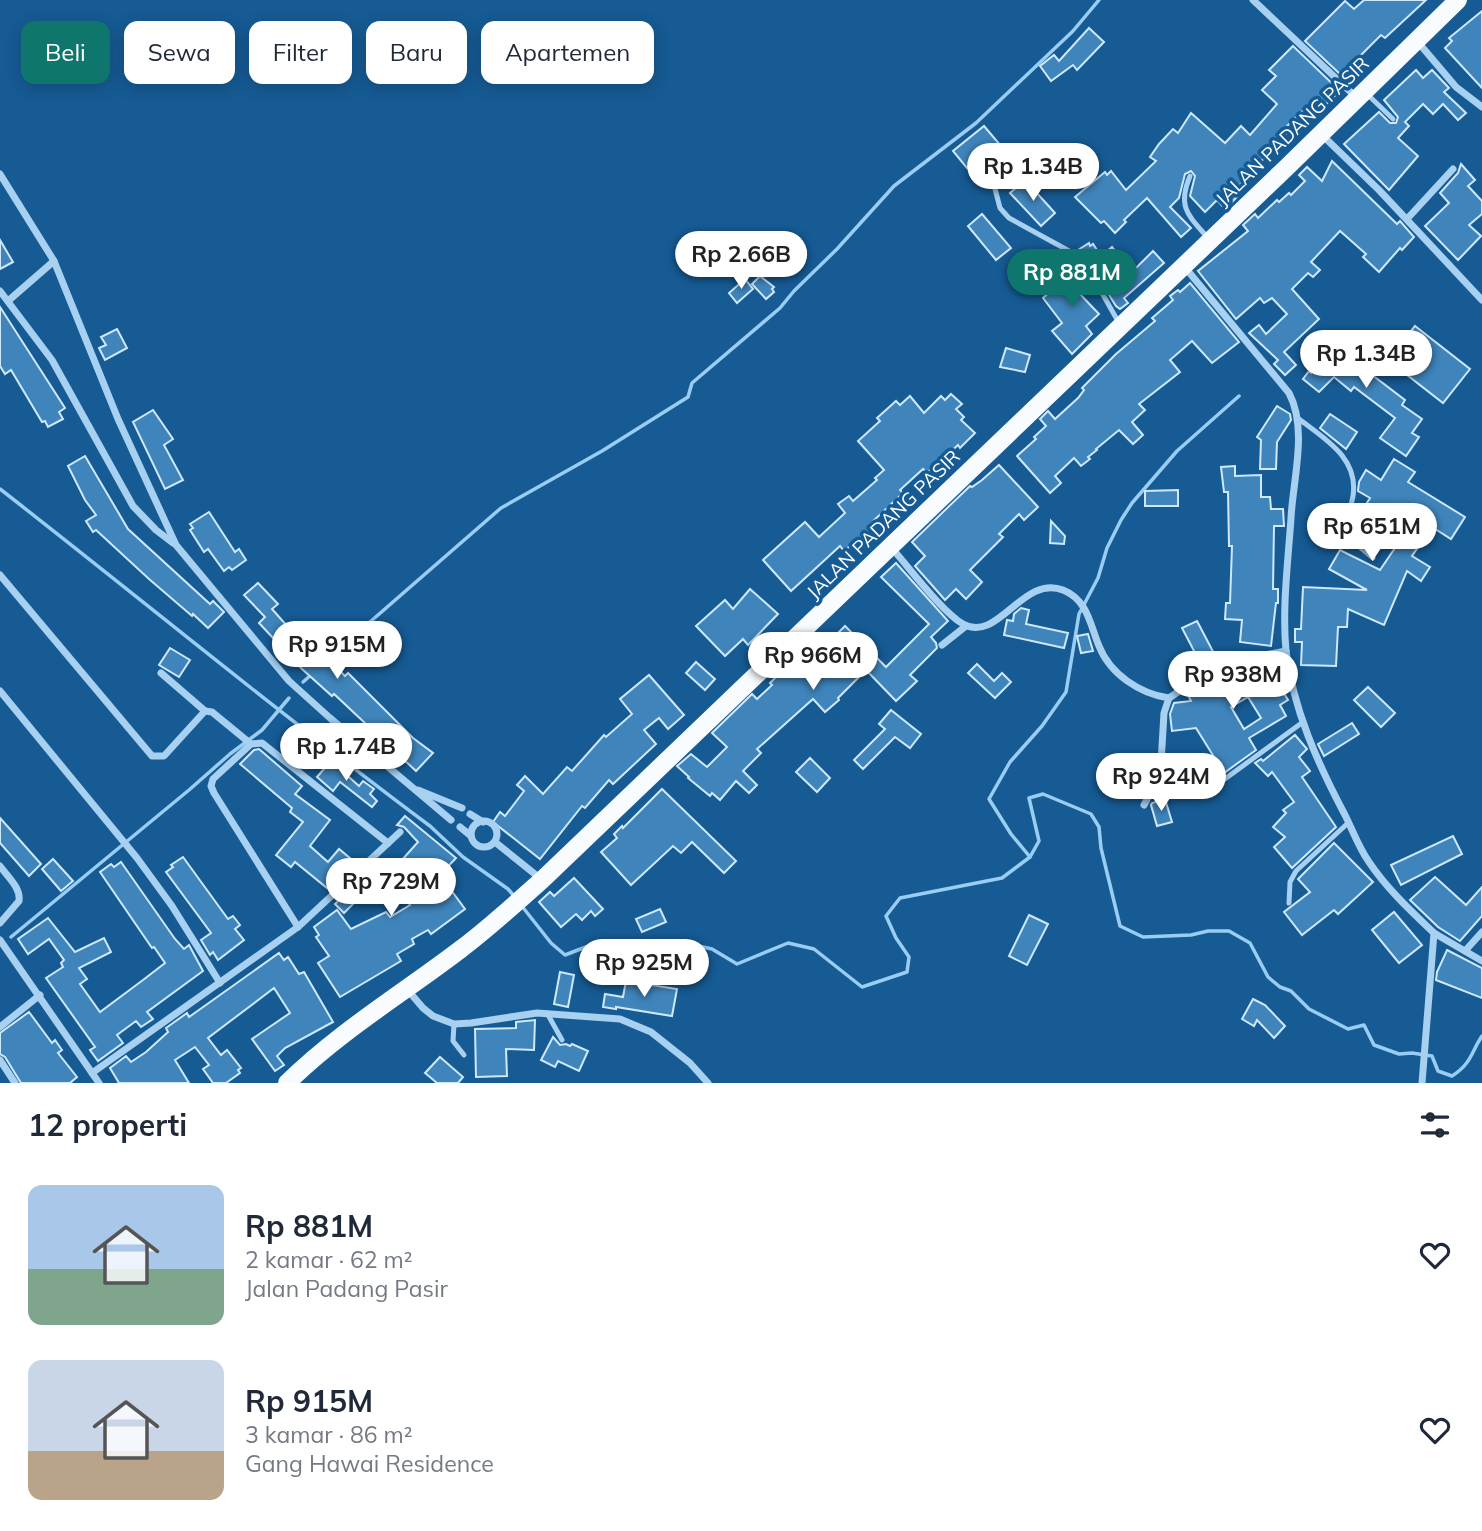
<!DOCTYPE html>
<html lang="id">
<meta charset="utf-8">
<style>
:root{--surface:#fff;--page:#f2f2f3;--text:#1f2937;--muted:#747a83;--accent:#0f766e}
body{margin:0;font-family:Mulish,sans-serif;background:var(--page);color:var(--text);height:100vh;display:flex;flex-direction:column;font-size:26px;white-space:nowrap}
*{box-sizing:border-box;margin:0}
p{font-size:23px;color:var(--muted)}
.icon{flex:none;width:38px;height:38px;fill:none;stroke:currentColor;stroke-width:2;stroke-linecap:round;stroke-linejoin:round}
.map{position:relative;height:1083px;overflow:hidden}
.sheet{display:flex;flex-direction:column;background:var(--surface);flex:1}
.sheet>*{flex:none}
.hud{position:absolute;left:21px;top:21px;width:700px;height:63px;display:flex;gap:14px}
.price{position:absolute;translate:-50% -60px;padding:0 16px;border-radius:24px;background:#fff;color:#222;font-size:23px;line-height:46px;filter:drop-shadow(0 2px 4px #0008)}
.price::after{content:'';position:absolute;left:50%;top:42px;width:21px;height:16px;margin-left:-10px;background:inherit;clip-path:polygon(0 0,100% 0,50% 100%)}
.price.selected{background:var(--accent);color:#fff}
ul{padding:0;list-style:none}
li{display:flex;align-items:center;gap:21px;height:175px;padding:0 28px}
li span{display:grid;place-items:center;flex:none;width:196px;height:140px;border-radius:14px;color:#555}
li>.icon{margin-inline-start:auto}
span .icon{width:84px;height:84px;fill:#fffc;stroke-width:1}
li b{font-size:30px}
h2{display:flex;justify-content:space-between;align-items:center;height:84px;padding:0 28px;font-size:30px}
.tag{padding:0 24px;border-radius:14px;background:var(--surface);box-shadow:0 4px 18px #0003;font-size:24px;line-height:63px}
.tag.selected{background:var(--accent);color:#fff}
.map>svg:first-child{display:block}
</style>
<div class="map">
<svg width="1482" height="1083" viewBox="0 0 1482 1083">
<rect width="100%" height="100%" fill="#165b94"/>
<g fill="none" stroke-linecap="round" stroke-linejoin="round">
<g stroke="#99cdf4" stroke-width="3.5">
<path d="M0,489C144,601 283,717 430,826L463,857L508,889L514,896"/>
<path d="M324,662L501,508L602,451L688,397L692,383L780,308L794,291L837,249L894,186L976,123L1073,31L1099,0"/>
<path d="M303,682L311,675"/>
<path d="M1030,857L1011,834L989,799L1010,762L1042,726L1066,692L1079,614L1098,578L1107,548L1121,520L1132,503L1177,451L1239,396"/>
<path d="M521,905L551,943L565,955L591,945L608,951L616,969L666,952L681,942L712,949L737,964L788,943L814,949L862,987L907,972L909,957L896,938L886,916L900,898L1002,878L1030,857L1039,841L1029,798L1043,794L1091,814L1099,827L1101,848L1120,926L1143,937L1191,935L1208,931H1229L1250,943L1268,977L1280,987L1291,991L1309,1009L1348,1029L1364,1025L1374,1045L1399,1054L1412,1053L1432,1056L1438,1071L1452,1076C1472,1063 1471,1052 1482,1036"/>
<path d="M11,937L189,790L230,754L262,730L289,698"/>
</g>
</g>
<g fill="#3f85bc" stroke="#cee8fc" stroke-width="2" fill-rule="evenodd">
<path d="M1364,0H1426L1385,38L1381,35L1341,75L1305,41L1345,1L1354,9Z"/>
<path d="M1482,11V88L1445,48L1452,41L1449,38Z"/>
<path d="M1089,28L1104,42L1077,70L1073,65L1051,81L1040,66L1054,55L1059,61Z"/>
<path d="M1293,46L1340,91L1314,116L1306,108L1283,130L1287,133L1236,189L1240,194L1225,209L1217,200L1205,212L1190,196L1195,176L1191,171L1185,174L1179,198L1170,207L1191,228L1181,237L1147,198L1124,220L1126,222L1115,233L1104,221L1101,223L1075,197L1105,172L1107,175L1111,171L1126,190L1156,161L1150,157L1159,144L1173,129L1178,133L1191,113L1225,143L1241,126L1250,135L1277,104L1262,90L1276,76L1269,70Z"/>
<path d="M1416,70L1423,78L1432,70L1449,88L1444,92L1466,113L1458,120L1443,104L1433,114L1423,104L1405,122L1409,126L1398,138L1418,156L1389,190L1344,144L1379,112L1390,123H1396L1398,117L1384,100Z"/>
<path d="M984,126L1006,152L1007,150L1020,163L1010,172L989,151L967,168L953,151Z"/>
<path d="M1332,161L1397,224L1400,221L1414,237L1402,250L1400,248L1379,272L1363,257L1366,254L1340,231L1311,262L1320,270L1313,277L1308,273L1292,289L1319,319L1284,352L1296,365L1285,375L1274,364L1278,360L1249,333L1259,325L1266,334L1287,314L1272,298L1264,303L1260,298L1236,319L1198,271L1248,231L1243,225L1255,214L1258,218L1277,200L1279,202L1289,193L1291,195L1305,181L1299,175L1307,167L1322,181Z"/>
<path d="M1461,164L1475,180L1468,186L1482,201V214L1469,225L1481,236L1458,260L1425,226L1449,203L1440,193L1458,173Z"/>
<path d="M1025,180L1055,213L1041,226L1010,193Z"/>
<path d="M982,214L1011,248L996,260L968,226Z"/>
<path d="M0,240L13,262L0,269Z"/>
<path d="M1089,243L1090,246L1093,244L1101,256L1112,247L1132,272L1153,251L1164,263L1124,298L1128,303L1120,309L1116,306L1109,295L1123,283L1106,265L1095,273L1078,250Z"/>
<path d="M1071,261L1090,282L1078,292L1099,314L1086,326L1092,334L1072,354L1052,331L1062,323L1043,298L1068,276L1062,268Z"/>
<path d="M760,276L774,287L772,289L774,292L766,299L752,284Z"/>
<path d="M745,279L753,289L737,303L729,293Z"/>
<path d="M1190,283L1239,342L1212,363L1192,341L1170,360L1180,372L1139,404L1145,410L1132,422L1143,435L1133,444L1119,430L1096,449L1097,450L1088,457L1090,459L1081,466L1074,458L1055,476L1061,483L1050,493L1017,456L1036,439L1034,437L1046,426L1040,419L1048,411L1055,419L1078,398L1084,390L1082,388L1116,354L1155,321L1152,318L1173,300L1170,296L1178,290L1180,292Z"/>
<path d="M0,307L65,408L59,412L63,419L48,427L45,421L42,422L11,370L5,374L0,366Z"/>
<path d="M1415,326L1470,369L1443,403L1388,360Z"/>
<path d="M117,329L127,348L105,360L99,348L106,345L101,337Z"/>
<path d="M1338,340L1347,348L1353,340L1377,360L1367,371L1405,400L1402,405L1422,419L1412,433L1419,437L1406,456L1380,438L1395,418L1354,387L1351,391L1334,377L1319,392L1303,379L1309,371L1311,373L1326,355L1321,351L1329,342L1333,345Z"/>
<path d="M1006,348L1030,355L1025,372L1000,367Z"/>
<path d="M951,394L962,404L956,409L964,417L961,420L975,433L960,448L958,445L927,473L923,469L900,490L903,493L870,524L873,527L844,551L840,546L791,591L763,560L805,522L819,537L845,513L838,504L849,496L853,501L877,480L875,478L884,470L858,441L880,421L877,418L896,401L900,405L910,396L924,413L941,396L945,400Z"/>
<path d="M1277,406L1290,414L1291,420L1277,442L1276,469H1260L1261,440L1257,437Z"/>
<path d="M153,410L173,439L164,445L183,480L165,489L133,422Z"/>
<path d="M1330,414L1357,432L1346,449L1320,428Z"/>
<path d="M85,456L128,529L210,604L213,601L224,612L208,628L193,614L192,616L149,579L96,530L93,532L86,521L96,515L85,500L68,466Z"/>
<path d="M1394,459L1415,472L1408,482L1465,517L1451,539L1432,527L1412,556L1430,567L1421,581L1407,571L1384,625L1348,609L1347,627H1338L1336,666L1301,665L1302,642H1295V629H1301L1303,587L1367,590L1329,569L1340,550L1380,570L1416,517L1395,504L1372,541L1351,528L1370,498L1358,491L1359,482L1366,470L1381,480Z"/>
<path d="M999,465L1038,507L1024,520L1019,514L999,534L1003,537L970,570L982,582L966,599L956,589L945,600L915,566L925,556L912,542L970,486L972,487L982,480Z"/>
<path d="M1235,466V476L1261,475V497H1270L1271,509H1283L1284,526H1274L1273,589H1278V603H1276L1271,646L1240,642L1242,620L1225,619L1226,603H1230L1232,546H1229L1228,492H1224L1221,467Z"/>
<path d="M1178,490V506H1145V491Z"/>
<path d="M209,512L235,552L239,549L246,560L232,570L229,567L224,571L208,549L204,552L190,530L193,528L190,524Z"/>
<path d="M1051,521L1065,536L1064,544L1050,543Z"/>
<path d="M896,563L948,621L931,637L936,643L937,648L910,675L917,681L896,701L866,670L838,698L839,700L825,712L813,699L757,749L761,753L743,771L757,785L749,793L736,781L720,800L712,793L710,796L688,778L689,777L677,766L691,754L707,767L727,747L712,733L752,694L757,699L772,685L770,683L785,668L792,662L795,665L814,647L828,662L842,647L833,638L845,626L886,667L929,624L881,577Z"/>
<path d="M258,583L278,604L272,609L288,627L294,622L318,647L314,650L328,664L330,662L333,664L345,676L348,673L413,738L433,753L416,771L334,694L332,696L302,669L259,623L265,617L244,595Z"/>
<path d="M750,589L778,614L748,645L743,639L725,656L696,626L725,600L733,609Z"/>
<path d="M1021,608L1029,610L1026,624L1068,633L1064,648L1004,635L1007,620L1013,621L1014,614Z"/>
<path d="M1197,621L1219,663L1204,670L1182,628Z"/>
<path d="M1088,634L1093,651L1081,653L1077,636Z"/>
<path d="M170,648L190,660L179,677L159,665Z"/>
<path d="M1274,660L1279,669L1272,673L1288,700L1280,705L1286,716L1249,738L1256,750L1224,773L1196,728L1172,731L1170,714L1174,703L1191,701L1187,693L1241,666L1250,664L1252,667L1260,662ZM1248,697L1261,718L1244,729L1231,707Z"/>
<path d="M696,662L715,679L705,690L686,673Z"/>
<path d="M977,664L994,681L1002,673L1011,682L995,698L968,673Z"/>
<path d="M649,675L684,715L668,729L659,718L644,730L656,744L613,784L609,780L585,808L582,806L540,859L493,822L500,812L505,816L524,791L517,785L525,776L543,794L567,767L572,771L604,735L606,737L632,714L620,699Z"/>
<path d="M1368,687L1395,713L1381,727L1354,700Z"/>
<path d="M891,710L921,734L910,748L895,737L863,769L854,760L885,729L879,724Z"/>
<path d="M1352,723L1359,734L1324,756L1318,744Z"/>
<path d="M1295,735L1307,749L1299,757L1310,771L1302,777L1336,827L1292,868L1274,847L1285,837L1273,827L1286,813L1283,810L1294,802L1272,772L1268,776L1255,763L1261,759L1263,761Z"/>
<path d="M259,749L302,786L295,794L330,820L310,846L328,862L339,849L351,859L327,888L295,862L291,867L276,855L303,822L290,812L292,808L240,764L254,750Z"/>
<path d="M810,758L830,778L817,792L796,772Z"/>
<path d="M331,761L359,786L363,781L374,789L370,794L377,801L372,807L340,782L333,791L317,777Z"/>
<path d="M662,789L736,861L724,873L692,842L681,853L673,846L631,885L601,852L617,838L614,834L622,826L623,828Z"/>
<path d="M1165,799L1172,822L1157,826L1151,805L1152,803Z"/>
<path d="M405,816L456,858L440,875L465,909L431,934L428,930L412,939L414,944L397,954L401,961L340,997L318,963L329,956L316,937L319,935L314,927L337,910L351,929L386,912L390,917L410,905L402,894L385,879L418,842L404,827L397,825Z"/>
<path d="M0,818L41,864L29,876L0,843Z"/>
<path d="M1453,836L1462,854L1401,885L1391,865Z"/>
<path d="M1334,843L1373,882L1338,914L1334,910L1302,935L1284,912L1310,892L1298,879Z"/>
<path d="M183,857L228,919L233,916L240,925L235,929L244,940L218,960L213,952L210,955L201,940L211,933L166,872L173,867L171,865Z"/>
<path d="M53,859L73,881L61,891L42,869Z"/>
<path d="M121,862L175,939L184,949L189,945L203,971L147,1012L153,1019L141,1027L136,1021L117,1035L123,1043L98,1061L90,1050L95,1047L46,978L63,967L61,963L64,960L49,939L28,954L18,939L48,918L75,952L104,938L111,952L79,968L87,979L80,984L100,1012L143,980L165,963L154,947L152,948L100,872L111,864L114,867Z"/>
<path d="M1435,877L1466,905L1482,887V916L1460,941L1438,927L1410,900Z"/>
<path d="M574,878L603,909L595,916L591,911L582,920L576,914L561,927L539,902L550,892L554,896Z"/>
<path d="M347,893L355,902L344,913L335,904Z"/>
<path d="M660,909L666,922L642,932L636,919Z"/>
<path d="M1394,912L1422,945L1399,963L1372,930Z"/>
<path d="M1029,915L1048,924L1027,965L1009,956Z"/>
<path d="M1447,950L1482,968V998L1436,980L1437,972Z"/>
<path d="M279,953L284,960L288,957L299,974L304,972L333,1022L285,1048L277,1056L284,1065L275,1071L252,1039L290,1013L274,988L208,1038L221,1055L227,1050L241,1068L238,1070L240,1073L226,1083H213L203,1069L209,1065L195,1047L175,1060L189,1083H119L110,1068L126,1056L131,1062L146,1052L168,1032L166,1028L187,1013L189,1017Z"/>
<path d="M560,972L574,975L568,1007L554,1004Z"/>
<path d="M626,981L677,989L672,1016L616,1007V1009L603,1007L605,994L623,997Z"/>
<path d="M1253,999L1265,1005L1285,1026L1274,1038L1257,1020L1254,1026L1242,1019Z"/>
<path d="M29,1012L52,1043L55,1040L62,1050L58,1053L77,1077L70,1083H21L5,1057L0,1054V1033Z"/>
<path d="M535,1020L534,1050L506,1049L507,1076L476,1077L475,1029L516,1028V1022Z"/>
<path d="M553,1037L560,1045L566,1044L570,1046L572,1044L588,1051L579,1071L558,1061L555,1067L541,1060Z"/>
<path d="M440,1057L463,1077L458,1083H437L425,1073Z"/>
</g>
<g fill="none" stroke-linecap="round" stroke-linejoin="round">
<g stroke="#a7d0f1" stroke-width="5">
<path d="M1366,93L1393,119"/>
<path d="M988,162L1000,208L1009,218L1071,252L1094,279L1119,323"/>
<path d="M1190,176C1177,207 1188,215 1208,238"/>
<path d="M1299,419C1325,439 1359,458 1353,496C1351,509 1344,521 1344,534L1373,558"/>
<path d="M1207,792L1303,722"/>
<path d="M1289,903L1290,882L1296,871L1348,823"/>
<path d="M547,1013L562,1040"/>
<path d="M454,1024L453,1041L464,1055"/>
</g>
<g stroke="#a7d0f1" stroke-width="7">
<path d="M1253,0L1357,98"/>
<path d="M1417,41L1456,87L1482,107"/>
<path d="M1321,134L1379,190L1482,300"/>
<path d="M0,174L54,261L118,419L176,545L289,681L330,718L451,820"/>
<path d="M1407,219L1453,169"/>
<path d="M1183,265L1289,393C1308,429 1293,479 1291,518C1288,562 1282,608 1286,651C1293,709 1318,764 1345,815C1353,831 1359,848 1369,862C1387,889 1411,911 1434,933L1422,1083"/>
<path d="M0,291L52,360L133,506L156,530L173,543"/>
<path d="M8,301L54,261"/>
<path d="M890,546C908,566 942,612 963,624C998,644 1023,574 1063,590C1088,600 1090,625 1099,646C1110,674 1140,694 1169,698"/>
<path d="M0,575L152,756H164L205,711L212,712L251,744"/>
<path d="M942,645L966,626"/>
<path d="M161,673L205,711"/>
<path d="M0,691L137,858L172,906L220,983"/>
<path d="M418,790L462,808"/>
<path d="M1144,805L1156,783L1161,763L1164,713L1169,698L1193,682L1239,660L1286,651"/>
<path d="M470,814L483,822"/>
<circle cx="484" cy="834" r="13"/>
<path d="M460,827L471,836"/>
<path d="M495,842L541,879"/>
<path d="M0,866C8,877 21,888 19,901L0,923"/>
<path d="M298,927L214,793L211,786L213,779L251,744L262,743L388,843"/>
<path d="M1434,933L1482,961"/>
<path d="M0,940L99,1083"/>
<path d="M1465,951L1482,932"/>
<path d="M406,988L423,1008L433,1016L454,1024L471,1023L537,1013L620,1019L651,1032L690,1063L708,1083"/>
<path d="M0,1027L40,995"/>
<path d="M0,1060L15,1083"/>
<path d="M92,1073L298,927L400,832"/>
</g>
<path stroke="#f8fcff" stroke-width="18" d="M287,1083C340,1031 402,994 461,949C489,928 515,904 542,880L1286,168L1458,0"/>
</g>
<g text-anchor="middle" stroke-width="7" stroke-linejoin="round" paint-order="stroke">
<g font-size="19" fill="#fff" stroke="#165b94">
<text transform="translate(1292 131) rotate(-44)" y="7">JALAN PADANG PASIR</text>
<text transform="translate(883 524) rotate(-44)" y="7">JALAN PADANG PASIR</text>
</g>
</g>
</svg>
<b class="price" style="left:1033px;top:203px">Rp 1.34B</b>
<b class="price" style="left:741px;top:291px">Rp 2.66B</b>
<b class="price selected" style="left:1072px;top:309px">Rp 881M</b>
<b class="price" style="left:1366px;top:390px">Rp 1.34B</b>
<b class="price" style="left:1372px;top:563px">Rp 651M</b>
<b class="price" style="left:337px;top:681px">Rp 915M</b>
<b class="price" style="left:813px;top:692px">Rp 966M</b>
<b class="price" style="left:1233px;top:711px">Rp 938M</b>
<b class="price" style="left:346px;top:783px">Rp 1.74B</b>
<b class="price" style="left:1161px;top:813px">Rp 924M</b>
<b class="price" style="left:391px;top:918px">Rp 729M</b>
<b class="price" style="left:644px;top:999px">Rp 925M</b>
<div class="hud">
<a class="tag selected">Beli</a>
<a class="tag">Sewa</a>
<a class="tag">Filter</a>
<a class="tag">Baru</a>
<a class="tag">Apartemen</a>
</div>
</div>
<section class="sheet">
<h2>12 properti<svg class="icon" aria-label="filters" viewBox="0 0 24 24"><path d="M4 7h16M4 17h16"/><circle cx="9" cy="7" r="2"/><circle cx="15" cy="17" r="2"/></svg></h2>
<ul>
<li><span style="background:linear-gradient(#a9c7e8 60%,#7fa58c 0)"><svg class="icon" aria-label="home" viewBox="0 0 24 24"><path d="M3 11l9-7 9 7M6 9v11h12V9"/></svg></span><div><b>Rp 881M</b><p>2 kamar · 62 m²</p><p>Jalan Padang Pasir</p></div><svg class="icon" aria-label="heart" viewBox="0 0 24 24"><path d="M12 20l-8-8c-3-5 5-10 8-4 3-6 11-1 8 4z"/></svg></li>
<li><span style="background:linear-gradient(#c9d6e8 65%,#b9a48a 0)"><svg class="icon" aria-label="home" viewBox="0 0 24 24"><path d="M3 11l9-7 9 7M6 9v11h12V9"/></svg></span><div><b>Rp 915M</b><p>3 kamar · 86 m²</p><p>Gang Hawai Residence</p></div><svg class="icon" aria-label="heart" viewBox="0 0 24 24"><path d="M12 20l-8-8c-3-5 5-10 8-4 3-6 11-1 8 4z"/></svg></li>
</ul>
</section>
